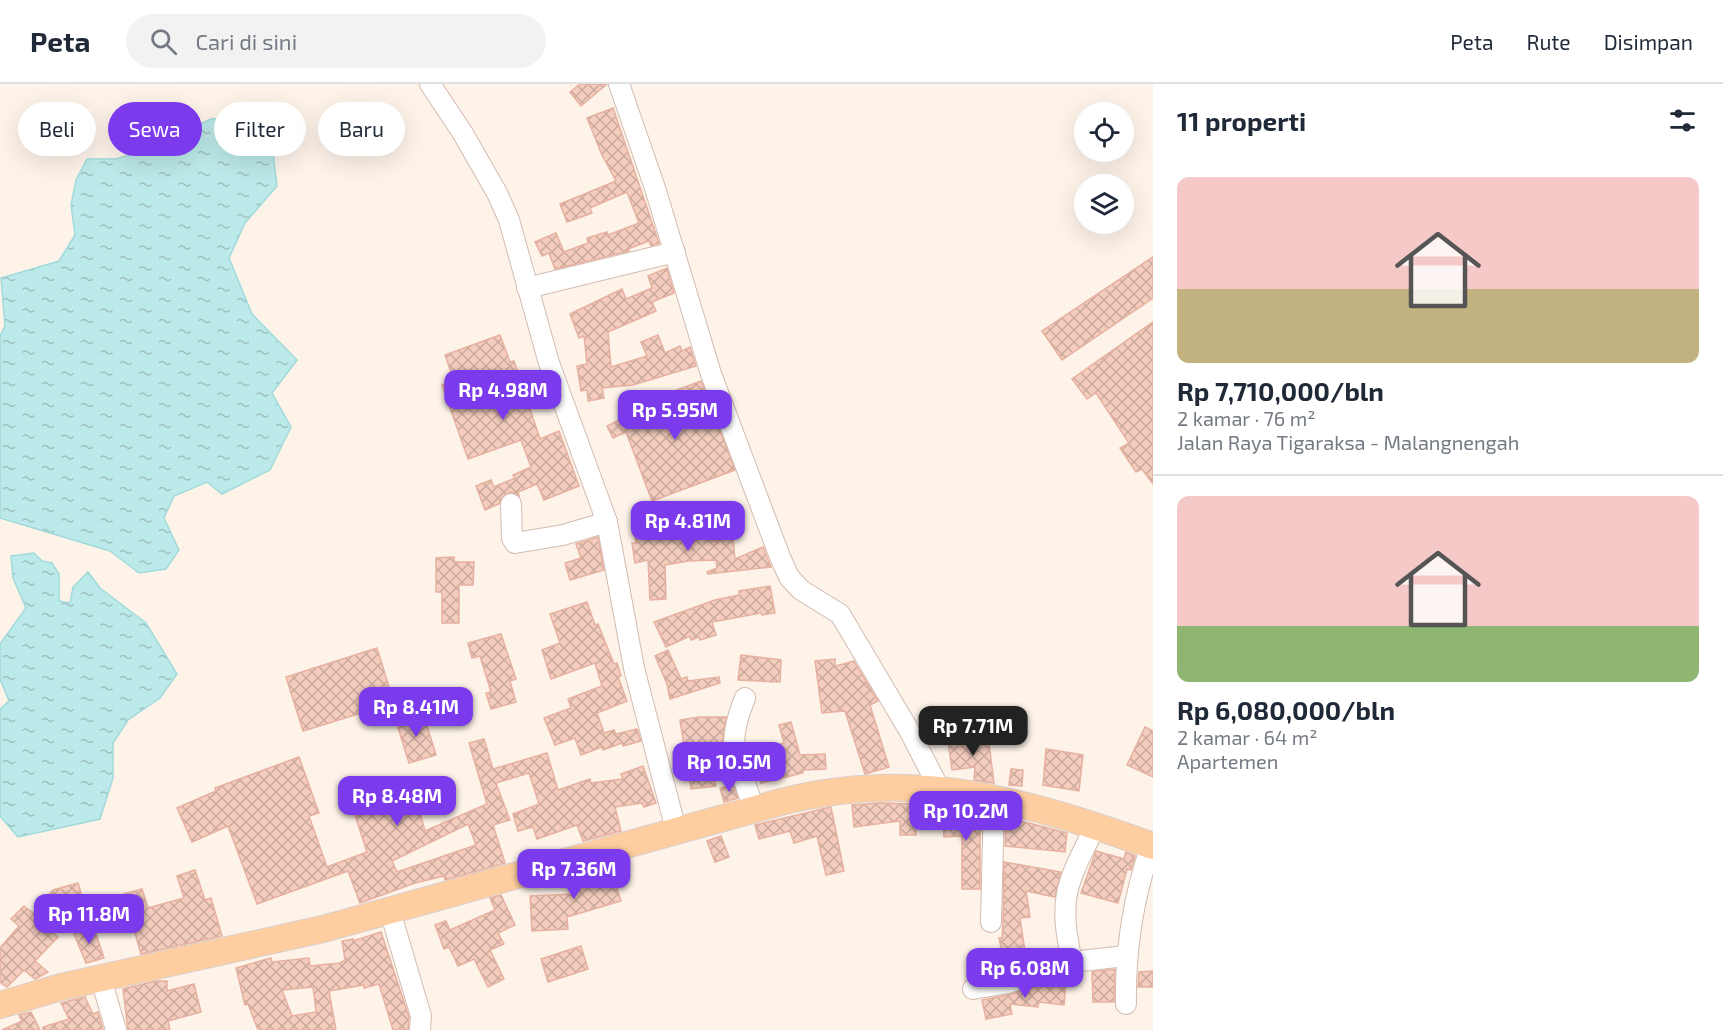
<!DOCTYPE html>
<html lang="id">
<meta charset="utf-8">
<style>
:root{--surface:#fff;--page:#f2f2f3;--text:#1f2937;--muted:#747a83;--line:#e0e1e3;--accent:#7c3aed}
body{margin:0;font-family:"Exo 2",sans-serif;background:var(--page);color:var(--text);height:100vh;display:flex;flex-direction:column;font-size:22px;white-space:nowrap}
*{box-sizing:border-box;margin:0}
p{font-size:20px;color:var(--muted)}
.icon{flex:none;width:33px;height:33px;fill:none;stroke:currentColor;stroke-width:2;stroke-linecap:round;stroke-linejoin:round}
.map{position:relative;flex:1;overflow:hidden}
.details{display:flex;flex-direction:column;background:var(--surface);width:570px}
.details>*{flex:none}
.guide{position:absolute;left:18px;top:18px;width:570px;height:54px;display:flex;gap:12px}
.buttons{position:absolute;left:1074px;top:18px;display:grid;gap:12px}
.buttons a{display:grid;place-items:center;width:60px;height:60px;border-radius:50%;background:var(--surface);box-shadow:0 6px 24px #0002;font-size:30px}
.price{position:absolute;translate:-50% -51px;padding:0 14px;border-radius:12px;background:var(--accent);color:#fff;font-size:20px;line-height:39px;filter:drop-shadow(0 2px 3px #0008)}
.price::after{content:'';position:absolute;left:50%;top:36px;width:18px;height:14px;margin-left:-9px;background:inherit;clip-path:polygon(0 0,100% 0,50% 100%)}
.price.on{background:#222;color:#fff}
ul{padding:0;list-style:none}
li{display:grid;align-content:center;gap:12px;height:318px;padding:0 24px}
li+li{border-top:2px solid var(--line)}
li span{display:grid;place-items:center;height:186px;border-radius:12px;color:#555}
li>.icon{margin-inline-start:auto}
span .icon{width:108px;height:108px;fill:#fffc;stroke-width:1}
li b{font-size:26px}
h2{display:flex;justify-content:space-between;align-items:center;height:72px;padding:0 24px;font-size:26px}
.pill{padding:0 21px;border-radius:27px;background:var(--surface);box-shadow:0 6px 24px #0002;font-size:21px;line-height:54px}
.pill.on{background:var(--accent);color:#fff}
header{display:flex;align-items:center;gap:36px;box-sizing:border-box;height:84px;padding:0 30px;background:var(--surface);border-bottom:2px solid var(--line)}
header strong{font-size:28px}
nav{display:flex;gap:33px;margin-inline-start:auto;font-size:21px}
.search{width:420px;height:54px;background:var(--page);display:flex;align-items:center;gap:15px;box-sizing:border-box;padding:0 21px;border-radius:33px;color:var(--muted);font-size:22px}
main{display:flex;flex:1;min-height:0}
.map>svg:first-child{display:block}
</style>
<header>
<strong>Peta</strong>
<div class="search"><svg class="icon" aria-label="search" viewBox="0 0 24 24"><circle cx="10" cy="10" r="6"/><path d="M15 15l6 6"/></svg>Cari di sini</div>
<nav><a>Peta</a><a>Rute</a><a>Disimpan</a></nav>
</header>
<main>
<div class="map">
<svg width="1153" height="946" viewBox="0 0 1153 946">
<defs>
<pattern id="water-ripples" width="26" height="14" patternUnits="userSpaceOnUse" patternTransform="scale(1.5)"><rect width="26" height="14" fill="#bce9e9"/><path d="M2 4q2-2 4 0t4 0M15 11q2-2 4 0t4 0" fill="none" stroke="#9ec0bf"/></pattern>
<pattern id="building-cross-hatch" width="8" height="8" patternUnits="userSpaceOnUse" patternTransform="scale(1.5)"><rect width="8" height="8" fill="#f4cdbf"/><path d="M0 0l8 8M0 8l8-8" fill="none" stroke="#cba99d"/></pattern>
</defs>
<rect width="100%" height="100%" fill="#fdf3e9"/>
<g fill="url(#water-ripples)" stroke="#a2dadb" stroke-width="1.5">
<path d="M246,33L273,69L277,102L245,139L229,174L252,230L297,276L272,309L291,343L270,386L222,410L207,398L174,412L164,434L179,466L166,485L139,489L110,467L0,434V252L5,242L1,194L59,177L75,151L71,121L76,96L87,75H116L152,64L211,35Z"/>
<path d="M34,469L42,477L52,479L59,490V517L70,519L73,503L88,488L100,504L146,539L177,590L160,614L128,636L113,659V694L100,735L18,753L0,732V625L9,617L0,595V560L26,524L13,494L11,472Z"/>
</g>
<g fill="url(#building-cross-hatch)" stroke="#e8b19f" stroke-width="1.5" fill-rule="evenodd">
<path d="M580,0H607L581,22L570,8Z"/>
<path d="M613,24L659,159L651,162L649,157L628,165L629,167L555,185L549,169L542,172L535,158L556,149L564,168L588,159L587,154L607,148L608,151L639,139L627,108L590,124L592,129L567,138L560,120L616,97L602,71L587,34Z"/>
<path d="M1153,173V214L1062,276L1042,247Z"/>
<path d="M667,184L674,209L652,218L656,227L608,248L611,283L647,272L641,258L658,251L665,269L680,262L682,267L690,263L696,282L633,301L602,304L604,314L588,317L587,306L581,307L577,282L587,280L584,252L579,254L570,230L622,205L626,215L652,204L648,192Z"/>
<path d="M1153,238V400L1142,385L1136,388L1120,364L1129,359L1096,309L1087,315L1072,295Z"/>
<path d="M500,251L510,278L514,277L540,355L559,347L579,402L544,416L537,400L518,408L519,412L511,408L505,410L499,420L485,426L476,402L491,396L494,403L515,394L513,391L531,383L521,356L468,375L442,301L454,297L445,271Z"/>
<path d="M701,297L735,386L652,417L626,348L613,354L607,342L621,335L619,328Z"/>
<path d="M652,435L655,455L684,449V436H711V457L733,455L735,475L763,463L771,483L708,490L707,488L717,484L716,476L689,477L665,481L666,515L650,516L648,476L635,479L632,459H636L632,439Z"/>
<path d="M598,453L604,486L570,496L565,479L581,474L576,460Z"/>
<path d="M454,473V478H474L473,501H459V539H442V508H436V474Z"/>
<path d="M770,502L775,529L762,531L761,529L712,538L716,551L700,556L699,553L691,556L690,552L666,563L654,538L715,516L739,511V507Z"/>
<path d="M587,518L595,541L598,540L614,580L617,579L621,592L618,593L627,617L597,629L604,649L614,646L616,650L637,645L641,657L623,662L622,659L603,666L602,663L581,671L575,654L555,661L544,634L571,624L568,615L602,602L595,579L551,595L542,566L560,559L550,530Z"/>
<path d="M501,550L516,595L510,597L516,618L491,625L486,609L491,608L480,572L472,574L468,559Z"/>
<path d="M377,564L394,619L303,647L286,593Z"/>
<path d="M668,566L681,595L687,593L688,597L719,593L720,599L670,615L667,600L655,572Z"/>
<path d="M741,571L781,576L780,598L738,596Z"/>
<path d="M835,575V582L854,577L878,617L870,621L889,683L865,690L845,627L822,629L815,577Z"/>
<path d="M423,629L436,671L409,679L396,637Z"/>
<path d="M699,633H726L722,661H707L716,702L691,705L680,636Z"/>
<path d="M791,638L800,671L825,670L826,685L803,686V689L761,699L753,670L784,659L779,641Z"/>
<path d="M1145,643L1153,647V693L1127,681Z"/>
<path d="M988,652L994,699L974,696L975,683L952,686L948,657Z"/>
<path d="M484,655L493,685L547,669L558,706L590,695L591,699L623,695L621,690L643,682L656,719L644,723L642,719L615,723L621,747L583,757L577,741L537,755L533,743L518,747L513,730L539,720L529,689L496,699L510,736L493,741L505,779L445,796L444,792L415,799L360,819L348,787L257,820L228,742L192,758L177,724L216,707L215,704L299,673L319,729L309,732L327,783L367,768L355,731L416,715L425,747L487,720L469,659ZM468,740L476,761L397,788L392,777Z"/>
<path d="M1046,665L1083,671L1079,707L1043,701Z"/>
<path d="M1011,685L1023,686L1022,702L1009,701Z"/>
<path d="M733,701L738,714L724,718L720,704Z"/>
<path d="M879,719L916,720V751H900V737L854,743L852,721Z"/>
<path d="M831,723L844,787L826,791L817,752L794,759L790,747L759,755L755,741Z"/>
<path d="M961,724L980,727V805H962V752L944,753L942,725Z"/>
<path d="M1006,733L1067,749L1065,768L1005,762Z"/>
<path d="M721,752L729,773L715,778L707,757Z"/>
<path d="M1096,767L1124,775L1126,768L1135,772L1131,786L1127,785L1118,819L1081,809Z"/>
<path d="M1004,778L1061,788L1055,813L1026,807L1030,833L1020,834L1026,874H1003L999,854H1002L1003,838Z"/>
<path d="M610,782L621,817L567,833L568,845L532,847L530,812L575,810L570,794Z"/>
<path d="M195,786L205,816L211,814L222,852L141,870L124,810L142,805L148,824L184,814L177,792Z"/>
<path d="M78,799L85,823L57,831L46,842L58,853L35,877L48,888L35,895L24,886L7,903L0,898V864L19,842L11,835L24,822L33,829L53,806Z"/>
<path d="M501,811L515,841L498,849L504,860L490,866L504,895L488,903L474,875L458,882L449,863L444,865L435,841L446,837L450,846L495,826L490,814Z"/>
<path d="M94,844L104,874L86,879L74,850Z"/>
<path d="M381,848L409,933L408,946H393L379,900L364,904V901L329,907L336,946H258L248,920L245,921L236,884L271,874L272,878L309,874L310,882L340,879L345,876L342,857L353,855V857ZM313,903L316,928L292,932L282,906Z"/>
<path d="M581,862L588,885L548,898L541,875Z"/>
<path d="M1115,885L1114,918H1093L1092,888Z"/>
<path d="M1153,887V903H1138L1139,888Z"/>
<path d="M156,897H167V907L194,900L201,928L168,937L170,946H128L123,905Z"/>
<path d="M1045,899L1066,900L1064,921L1039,918L1038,923L1010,920L1012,930L986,935L982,916L1012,910Z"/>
<path d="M85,913L93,930L98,928L103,946H43V943L69,935L61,919Z"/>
<path d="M31,928L40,946H2L22,937L19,931Z"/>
</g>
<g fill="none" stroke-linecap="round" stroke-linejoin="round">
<defs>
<g id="minor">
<path d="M430,0L462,48L497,109L509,136L549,279L607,438L634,584L676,746"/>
<path d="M619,0L655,104L711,290L780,473L789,493L801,506L840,530L910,648L939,704"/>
<path d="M527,204L675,168"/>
<path d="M511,420L512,454L515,459L563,451L607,438"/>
<path d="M745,614C723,668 739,675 754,726"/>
<path d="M390,827L421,932L420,946"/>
<path d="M991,838L994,714"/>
<path d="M1072,878L1125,872"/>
<path d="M101,895L116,946"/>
<path d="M973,905L1008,899L1072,878C1058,813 1066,801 1095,743"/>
<path d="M1126,920C1125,865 1133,814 1151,762"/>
</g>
<path id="major" d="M0,921L61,903L323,845L781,718C916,683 1026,717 1153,762"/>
</defs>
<use href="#minor" stroke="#d3bbb0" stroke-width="22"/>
<use href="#major" stroke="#dacfcd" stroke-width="28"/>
<use href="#minor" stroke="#fff" stroke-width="20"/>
<use href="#major" stroke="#fecea0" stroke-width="26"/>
</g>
</svg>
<div class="buttons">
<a><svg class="icon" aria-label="locate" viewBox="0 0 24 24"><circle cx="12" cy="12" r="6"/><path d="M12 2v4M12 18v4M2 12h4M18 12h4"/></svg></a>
<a><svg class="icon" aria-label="layers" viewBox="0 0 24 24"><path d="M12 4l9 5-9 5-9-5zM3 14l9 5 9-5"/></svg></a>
</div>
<b class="price" style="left:503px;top:337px">Rp 4.98M</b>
<b class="price" style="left:675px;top:357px">Rp 5.95M</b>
<b class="price" style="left:688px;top:468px">Rp 4.81M</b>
<b class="price" style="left:416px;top:654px">Rp 8.41M</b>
<b class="price on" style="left:973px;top:673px">Rp 7.71M</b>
<b class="price" style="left:729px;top:709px">Rp 10.5M</b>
<b class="price" style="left:397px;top:743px">Rp 8.48M</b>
<b class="price" style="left:966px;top:758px">Rp 10.2M</b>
<b class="price" style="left:574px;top:816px">Rp 7.36M</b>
<b class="price" style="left:89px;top:861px">Rp 11.8M</b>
<b class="price" style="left:1025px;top:915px">Rp 6.08M</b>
<div class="guide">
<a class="pill">Beli</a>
<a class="pill on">Sewa</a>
<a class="pill">Filter</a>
<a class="pill">Baru</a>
</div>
</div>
<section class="details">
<h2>11 properti<svg class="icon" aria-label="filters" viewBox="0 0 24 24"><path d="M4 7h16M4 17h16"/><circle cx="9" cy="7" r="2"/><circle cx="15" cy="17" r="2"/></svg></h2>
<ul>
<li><span style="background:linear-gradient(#f6c9c9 60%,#c2b280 0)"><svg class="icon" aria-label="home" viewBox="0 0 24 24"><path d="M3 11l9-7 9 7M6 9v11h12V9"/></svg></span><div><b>Rp 7,710,000/bln</b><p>2 kamar · 76 m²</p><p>Jalan Raya Tigaraksa - Malangnengah</p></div></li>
<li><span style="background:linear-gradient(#f6c9c9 70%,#8fb573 0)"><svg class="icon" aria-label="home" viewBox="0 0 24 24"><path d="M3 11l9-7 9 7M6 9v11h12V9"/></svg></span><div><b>Rp 6,080,000/bln</b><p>2 kamar · 64 m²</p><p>Apartemen</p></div></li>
</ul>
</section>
</main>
